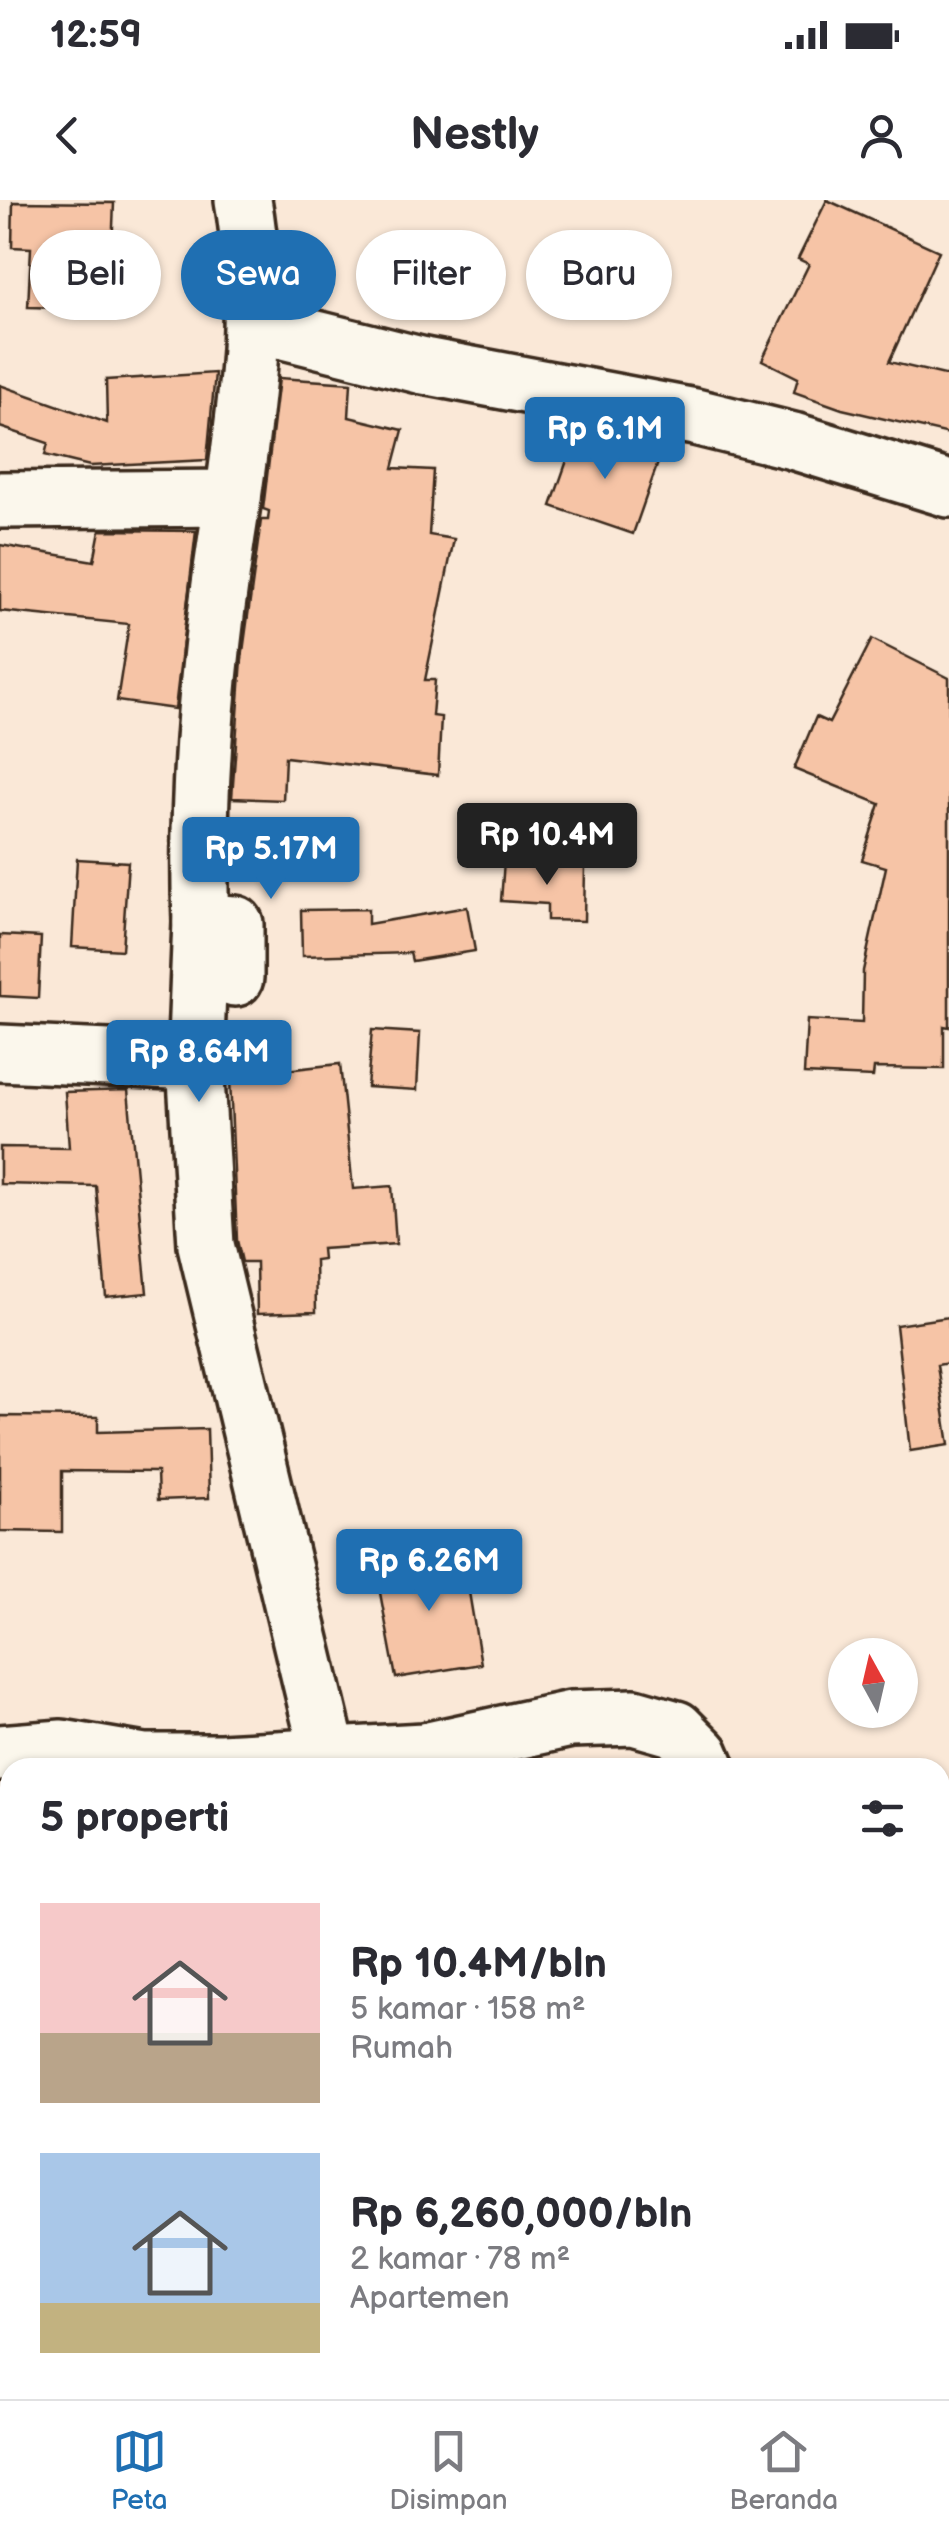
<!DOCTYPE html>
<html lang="id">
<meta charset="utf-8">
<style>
:root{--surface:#fff;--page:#f2f2f3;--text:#2b2b33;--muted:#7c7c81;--line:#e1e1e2;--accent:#1f6fb2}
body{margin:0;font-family:"Balsamiq Sans",sans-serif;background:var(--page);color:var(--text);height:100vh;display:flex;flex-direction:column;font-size:38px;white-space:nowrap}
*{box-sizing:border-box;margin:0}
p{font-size:32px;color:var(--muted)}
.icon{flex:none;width:55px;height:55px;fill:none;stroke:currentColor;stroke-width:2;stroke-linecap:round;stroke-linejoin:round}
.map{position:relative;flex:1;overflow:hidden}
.side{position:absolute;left:0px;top:1558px;width:950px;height:642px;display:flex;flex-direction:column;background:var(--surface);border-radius:30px 30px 0 0;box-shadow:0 2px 8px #0004}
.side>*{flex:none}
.top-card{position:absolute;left:30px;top:30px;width:890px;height:90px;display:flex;gap:20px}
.needle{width:65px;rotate:352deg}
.fabs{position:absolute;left:828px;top:1438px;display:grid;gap:20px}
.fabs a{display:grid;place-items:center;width:90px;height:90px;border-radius:50%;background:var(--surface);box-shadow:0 2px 8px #0004;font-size:50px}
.price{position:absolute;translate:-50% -85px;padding:0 22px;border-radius:10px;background:var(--accent);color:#fff;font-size:32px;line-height:65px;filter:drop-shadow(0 2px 5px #0008)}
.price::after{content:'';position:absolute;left:50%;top:60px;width:30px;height:22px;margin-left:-15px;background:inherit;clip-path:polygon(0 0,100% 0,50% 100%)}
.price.selected{background:#222;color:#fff}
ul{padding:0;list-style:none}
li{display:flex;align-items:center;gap:30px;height:250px;padding:0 40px}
li span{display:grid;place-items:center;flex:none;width:280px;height:200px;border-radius:0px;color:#555}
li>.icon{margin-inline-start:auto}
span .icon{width:120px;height:120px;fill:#fffc;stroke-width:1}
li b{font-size:42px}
h2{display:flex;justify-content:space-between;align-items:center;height:120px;padding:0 40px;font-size:42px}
.pill{padding:0 35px;border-radius:45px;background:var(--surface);box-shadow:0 2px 8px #0004;font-size:35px;line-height:90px}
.pill.selected{background:var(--accent);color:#fff}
.status{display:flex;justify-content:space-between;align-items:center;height:70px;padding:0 50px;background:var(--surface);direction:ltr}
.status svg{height:28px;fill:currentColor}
header{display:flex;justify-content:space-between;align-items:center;height:130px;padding:0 40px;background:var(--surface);font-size:45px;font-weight:800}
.dock{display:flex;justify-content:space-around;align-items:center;height:140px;border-top:2px solid var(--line);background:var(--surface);font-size:28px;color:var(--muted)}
.dock a{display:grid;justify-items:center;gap:5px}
.dock .selected{color:var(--accent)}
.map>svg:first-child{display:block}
</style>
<div class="status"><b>12:59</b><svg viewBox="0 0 49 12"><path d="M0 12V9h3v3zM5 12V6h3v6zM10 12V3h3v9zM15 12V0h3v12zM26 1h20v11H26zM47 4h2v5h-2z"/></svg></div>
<header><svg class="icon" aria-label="back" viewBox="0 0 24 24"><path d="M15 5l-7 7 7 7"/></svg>Nestly<svg class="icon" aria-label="person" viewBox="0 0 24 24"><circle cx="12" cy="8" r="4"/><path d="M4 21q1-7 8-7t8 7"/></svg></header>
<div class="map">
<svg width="949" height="2199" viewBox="0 0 949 2199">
<rect width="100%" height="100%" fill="#fae8d7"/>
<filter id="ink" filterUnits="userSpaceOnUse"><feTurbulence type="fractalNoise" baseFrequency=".01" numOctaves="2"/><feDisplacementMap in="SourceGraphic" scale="20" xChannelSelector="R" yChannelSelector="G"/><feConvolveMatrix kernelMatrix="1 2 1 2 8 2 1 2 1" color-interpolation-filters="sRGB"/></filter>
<g filter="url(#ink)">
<g fill="#f6c4a6" stroke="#3b2a1e" stroke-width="2.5">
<path d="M827,0L939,51L889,162L949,176V234L842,209L794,192L798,178L762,160L809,64L798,59Z"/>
<path d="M13,2L114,3L112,49H104L101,109L28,107L31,48L12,47Z"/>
<path d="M215,173L207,260L90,266L45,255L48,243L0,227V185L107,223L106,180Z"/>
<path d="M279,178L351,183L349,217L403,230L393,268L433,270L429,335L454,339L425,480H435L432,516L441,517L438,575L285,557L283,600L232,598L242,459L261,320H268L269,311L263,309Z"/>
<path d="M578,229L613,241L611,248L660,257L633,334L551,306Z"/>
<path d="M100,330L196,331L175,509L117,501L129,424L0,411V345L94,361Z"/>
<path d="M872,439L949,478V827L944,826V869L874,868L873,877L804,874L807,820L862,823L863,771L886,667L862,660L880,604L794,569L816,517L829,523Z"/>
<path d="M77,659L128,662L122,750L72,747Z"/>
<path d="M504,661L585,666L584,721L547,720V704L501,701Z"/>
<path d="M467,707L475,751L412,761L410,753L302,756L301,710L368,709V724Z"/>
<path d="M0,735L41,737L38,798L0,796Z"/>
<path d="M372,830L420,833L417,890L367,887Z"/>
<path d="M228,832H277L276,871L340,864L353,989L392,986L396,1044L322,1049L323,1059L315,1060L316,1112L257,1114L256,1062H242L237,1040Z"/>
<path d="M128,890L147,1093L106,1097L96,986L0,984V947L69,948L65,892Z"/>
<path d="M949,1117V1163L937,1165L949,1245L910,1251L896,1125Z"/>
<path d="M0,1216L98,1217V1232L207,1229L209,1298L158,1300L157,1272L62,1271V1332L0,1331Z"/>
<path d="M462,1350L481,1464L396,1478L375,1366Z"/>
</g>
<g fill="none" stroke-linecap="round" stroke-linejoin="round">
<defs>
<g id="minor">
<path d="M252,123L424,166L695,217L793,241L949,289"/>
<path d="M233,298C210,437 195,581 201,722L235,724V778"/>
<path d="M0,300L233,298C247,199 261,100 243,0"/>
<path d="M0,853L195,862L201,722"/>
<path d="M195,862L206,1045L328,1553"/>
<path d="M0,1553L62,1548L145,1562H221L424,1551L571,1519L634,1517L676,1529L701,1554L707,1568"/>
<path d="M0,2011L10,2008"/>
<path d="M0,2180H10"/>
<path d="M229,2190L378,2197"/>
</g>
</defs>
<use href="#minor" stroke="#3b2a1e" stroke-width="62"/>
<use href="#minor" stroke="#fbf7ec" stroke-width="55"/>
</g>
</g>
</svg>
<div class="fabs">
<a><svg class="needle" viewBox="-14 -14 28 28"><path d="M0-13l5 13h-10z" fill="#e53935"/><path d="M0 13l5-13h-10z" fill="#7c7c81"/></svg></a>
</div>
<b class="price" style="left:605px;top:282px">Rp 6.1M</b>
<b class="price selected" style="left:547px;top:688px">Rp 10.4M</b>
<b class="price" style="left:271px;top:702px">Rp 5.17M</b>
<b class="price" style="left:199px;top:905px">Rp 8.64M</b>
<b class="price" style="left:429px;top:1414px">Rp 6.26M</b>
<div class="top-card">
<a class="pill">Beli</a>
<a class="pill selected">Sewa</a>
<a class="pill">Filter</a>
<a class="pill">Baru</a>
</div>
<section class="side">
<h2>5 properti<svg class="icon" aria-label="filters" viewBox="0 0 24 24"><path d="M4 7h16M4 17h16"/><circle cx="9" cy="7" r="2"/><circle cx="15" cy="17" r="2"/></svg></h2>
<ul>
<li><span style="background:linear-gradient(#f6c9c9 65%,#b9a48a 0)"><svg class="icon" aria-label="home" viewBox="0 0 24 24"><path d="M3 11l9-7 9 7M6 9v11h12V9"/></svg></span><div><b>Rp 10.4M/bln</b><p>5 kamar · 158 m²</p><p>Rumah</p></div></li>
<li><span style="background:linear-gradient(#a9c7e8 75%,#c2b280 0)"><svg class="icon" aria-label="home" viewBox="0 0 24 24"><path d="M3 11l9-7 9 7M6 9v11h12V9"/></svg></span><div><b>Rp 6,260,000/bln</b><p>2 kamar · 78 m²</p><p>Apartemen</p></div></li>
</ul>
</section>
</div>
<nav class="dock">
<a class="selected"><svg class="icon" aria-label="map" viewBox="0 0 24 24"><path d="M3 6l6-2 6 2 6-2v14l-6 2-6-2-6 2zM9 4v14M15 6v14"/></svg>Peta</a>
<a><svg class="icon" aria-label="saved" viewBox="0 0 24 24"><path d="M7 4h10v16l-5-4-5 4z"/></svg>Disimpan</a>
<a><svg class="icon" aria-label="home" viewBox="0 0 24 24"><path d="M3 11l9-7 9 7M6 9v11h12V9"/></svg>Beranda</a>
</nav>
